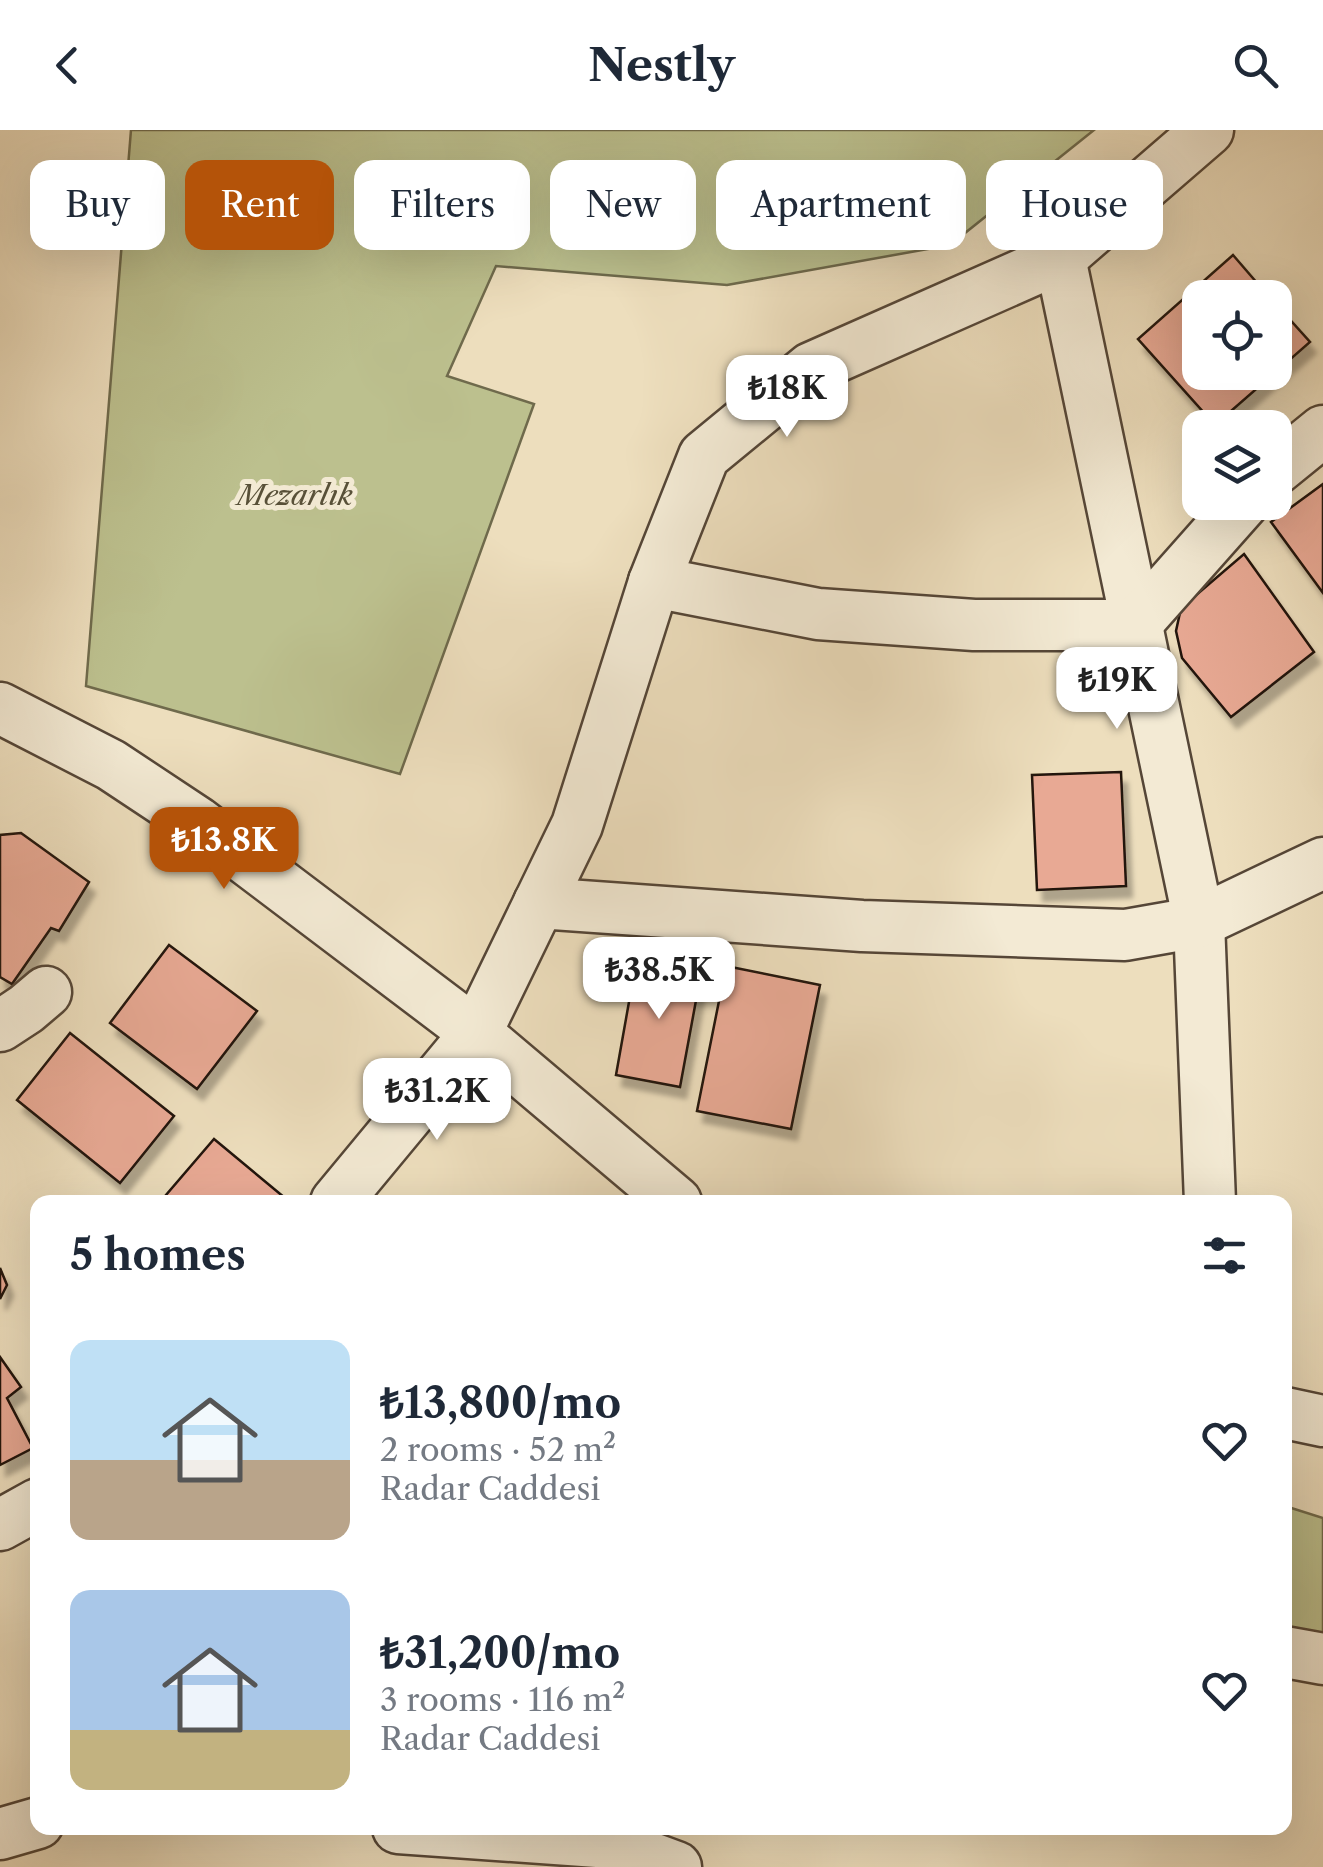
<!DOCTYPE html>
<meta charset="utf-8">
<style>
:root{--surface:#fff;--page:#f2f2f3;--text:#1f2937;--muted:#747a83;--accent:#b45309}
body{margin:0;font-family:"Libre Caslon Text",serif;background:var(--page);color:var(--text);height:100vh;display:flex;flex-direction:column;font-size:38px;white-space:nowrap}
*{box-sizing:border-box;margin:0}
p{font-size:32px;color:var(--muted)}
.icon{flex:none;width:55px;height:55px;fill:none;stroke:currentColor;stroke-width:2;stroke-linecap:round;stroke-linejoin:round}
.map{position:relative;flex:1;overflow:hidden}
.sheet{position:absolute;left:30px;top:1065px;width:1262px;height:640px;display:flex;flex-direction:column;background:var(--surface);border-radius:20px;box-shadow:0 10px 40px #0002}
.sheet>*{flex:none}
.guide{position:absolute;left:30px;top:30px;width:1265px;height:90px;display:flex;gap:20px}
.buttons{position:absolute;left:1182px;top:150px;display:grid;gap:20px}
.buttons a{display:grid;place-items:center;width:110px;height:110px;border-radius:20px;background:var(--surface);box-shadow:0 10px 40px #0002;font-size:50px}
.price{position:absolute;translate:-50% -85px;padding:0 22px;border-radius:20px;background:#fff;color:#222;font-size:32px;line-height:65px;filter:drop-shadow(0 2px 5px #0008)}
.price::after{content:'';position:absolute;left:50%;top:60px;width:30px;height:22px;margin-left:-15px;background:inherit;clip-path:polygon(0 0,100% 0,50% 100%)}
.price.selected{background:var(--accent);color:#fff}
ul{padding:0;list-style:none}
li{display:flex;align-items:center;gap:30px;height:250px;padding:0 40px}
li span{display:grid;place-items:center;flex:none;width:280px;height:200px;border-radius:20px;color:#555}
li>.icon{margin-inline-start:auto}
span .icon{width:120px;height:120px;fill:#fffc;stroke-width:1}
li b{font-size:42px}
h2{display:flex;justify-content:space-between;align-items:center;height:120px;padding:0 40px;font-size:42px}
.chip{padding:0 35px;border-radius:20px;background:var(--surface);box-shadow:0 10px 40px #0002;font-size:35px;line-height:90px}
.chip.selected{background:var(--accent);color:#fff}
header{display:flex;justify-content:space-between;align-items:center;height:130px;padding:0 40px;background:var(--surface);font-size:45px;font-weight:700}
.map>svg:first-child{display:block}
</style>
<header><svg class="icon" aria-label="back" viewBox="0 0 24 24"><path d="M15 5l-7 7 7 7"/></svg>Nestly<svg class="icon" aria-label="search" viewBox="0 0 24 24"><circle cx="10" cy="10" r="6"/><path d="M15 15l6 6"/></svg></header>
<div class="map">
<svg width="1323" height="1737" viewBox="0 0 1323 1737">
<defs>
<filter id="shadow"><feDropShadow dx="6" dy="11" stdDeviation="2.5" flood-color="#0004"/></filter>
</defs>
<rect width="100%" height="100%" fill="#eddebd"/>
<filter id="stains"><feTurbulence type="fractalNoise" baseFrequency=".002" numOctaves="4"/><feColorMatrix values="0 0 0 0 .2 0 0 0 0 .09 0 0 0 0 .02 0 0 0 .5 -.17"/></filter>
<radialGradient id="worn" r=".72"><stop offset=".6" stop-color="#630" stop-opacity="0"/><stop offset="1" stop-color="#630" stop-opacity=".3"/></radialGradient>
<g fill="#bcc08e" stroke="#6f6a4c" stroke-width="2.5">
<path d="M131,0H1094L950,115L727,155L496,136L447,246L534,274L400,644L86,556Z"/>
<path d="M1285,1376L1323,1388V1504L1285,1497Z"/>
</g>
<g fill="#e8a994" stroke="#22130a" stroke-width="2.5" filter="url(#shadow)">
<path d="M1233,125L1270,168H1200V242H1275V173L1310,212L1215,295L1138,209Z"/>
<path d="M1323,354V463L1271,392Z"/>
<path d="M1244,424L1314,522L1231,587L1182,528L1176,501L1181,478Z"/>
<path d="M1121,642L1126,756L1037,760L1032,645Z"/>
<path d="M21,703L89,752L59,801L51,798L12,854L0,847V705Z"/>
<path d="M169,815L257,881L197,959L110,893Z"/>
<path d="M637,827L702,838L680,957L616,945Z"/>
<path d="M726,836L820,855L791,999L697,981Z"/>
<path d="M70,903L174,986L120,1053L17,970Z"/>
<path d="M214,1009L285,1068L282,1072H160Z"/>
<path d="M0,1138L7,1155L0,1169Z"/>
<path d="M0,1227L21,1257L7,1268L33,1318L0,1335Z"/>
</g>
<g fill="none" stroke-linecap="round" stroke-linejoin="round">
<defs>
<g id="minor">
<path d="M1060,128L1199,792L1210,1072"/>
<path d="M1275,340L1323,301"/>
<path d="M654,452L818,484L974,495H1135L1244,372"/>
<path d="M0,578L111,635L197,692L476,903L676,1072"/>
<path d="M539,773L862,796L1125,805L1199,792L1323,733"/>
<path d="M0,896L26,879L46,862"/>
<path d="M336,1072L476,903L577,695L654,452L704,326L811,238L1060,128L1208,0"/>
<path d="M1285,1283L1323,1291"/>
<path d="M0,1395L38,1374"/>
<path d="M1285,1522L1323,1529"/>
<path d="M398,1698L611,1713L676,1737"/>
<path d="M0,1704L38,1693"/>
</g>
</defs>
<use href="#minor" stroke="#554637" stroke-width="55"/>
<use href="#minor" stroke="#f3ead4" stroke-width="50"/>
</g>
<g text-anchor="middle" stroke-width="10" stroke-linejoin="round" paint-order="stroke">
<g font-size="28" font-style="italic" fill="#585038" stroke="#f3ead4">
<text x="295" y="375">Mezarlık</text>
</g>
</g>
<rect width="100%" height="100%" filter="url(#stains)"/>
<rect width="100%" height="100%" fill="url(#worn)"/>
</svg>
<div class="buttons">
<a><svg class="icon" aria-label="locate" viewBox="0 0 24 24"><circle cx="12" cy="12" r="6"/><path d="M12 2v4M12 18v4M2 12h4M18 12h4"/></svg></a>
<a><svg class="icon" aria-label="layers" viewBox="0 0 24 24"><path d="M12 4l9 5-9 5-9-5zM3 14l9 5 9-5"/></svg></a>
</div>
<b class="price" style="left:787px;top:310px">₺18K</b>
<b class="price" style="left:1117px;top:602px">₺19K</b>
<b class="price selected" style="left:224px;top:762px">₺13.8K</b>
<b class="price" style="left:659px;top:892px">₺38.5K</b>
<b class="price" style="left:437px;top:1013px">₺31.2K</b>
<div class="guide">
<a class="chip">Buy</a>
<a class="chip selected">Rent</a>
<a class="chip">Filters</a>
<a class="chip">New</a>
<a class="chip">Apartment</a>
<a class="chip">House</a>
</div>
<section class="sheet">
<h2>5 homes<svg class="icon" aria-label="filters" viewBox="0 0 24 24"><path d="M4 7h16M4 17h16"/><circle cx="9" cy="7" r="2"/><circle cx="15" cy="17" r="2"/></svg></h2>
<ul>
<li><span style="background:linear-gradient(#bfe0f5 60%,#b9a48a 0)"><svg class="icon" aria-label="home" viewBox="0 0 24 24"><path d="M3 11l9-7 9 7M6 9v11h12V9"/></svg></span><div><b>₺13,800/mo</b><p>2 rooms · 52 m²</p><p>Radar Caddesi</p></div><svg class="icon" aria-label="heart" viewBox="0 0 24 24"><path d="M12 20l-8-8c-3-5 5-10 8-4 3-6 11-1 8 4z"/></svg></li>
<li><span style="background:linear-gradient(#a9c7e8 70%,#c2b280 0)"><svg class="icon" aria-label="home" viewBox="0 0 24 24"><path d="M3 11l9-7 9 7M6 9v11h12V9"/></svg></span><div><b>₺31,200/mo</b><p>3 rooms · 116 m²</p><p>Radar Caddesi</p></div><svg class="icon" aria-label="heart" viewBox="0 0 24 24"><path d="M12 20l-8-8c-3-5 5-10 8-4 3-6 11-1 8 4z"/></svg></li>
</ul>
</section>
</div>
